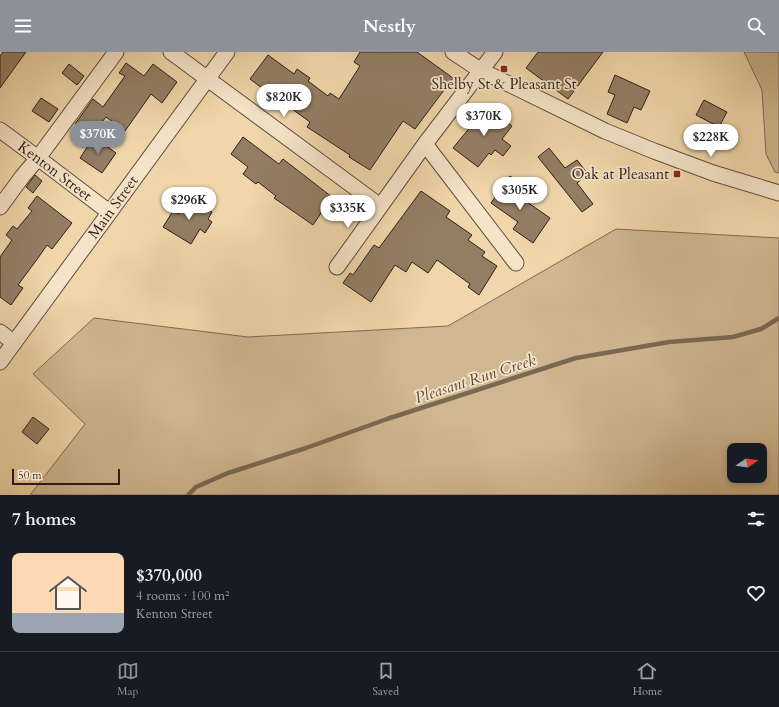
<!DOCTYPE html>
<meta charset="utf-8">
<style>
:root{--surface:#171b24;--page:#242831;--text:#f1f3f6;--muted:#9ea1a6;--line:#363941;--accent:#8c9099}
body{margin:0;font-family:Cardo,serif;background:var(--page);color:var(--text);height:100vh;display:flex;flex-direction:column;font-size:15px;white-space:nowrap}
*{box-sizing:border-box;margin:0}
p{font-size:13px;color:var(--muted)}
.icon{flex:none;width:22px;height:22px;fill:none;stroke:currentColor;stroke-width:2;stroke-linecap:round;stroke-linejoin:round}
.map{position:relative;height:443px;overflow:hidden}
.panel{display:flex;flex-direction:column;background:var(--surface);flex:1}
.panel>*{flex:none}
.needle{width:26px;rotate:77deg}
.buttons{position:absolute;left:727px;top:391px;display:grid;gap:8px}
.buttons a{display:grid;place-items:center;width:40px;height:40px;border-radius:8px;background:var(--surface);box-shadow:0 2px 6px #0003;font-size:20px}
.scale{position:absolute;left:12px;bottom:10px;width:108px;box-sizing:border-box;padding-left:4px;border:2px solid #2e1f19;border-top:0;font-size:11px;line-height:14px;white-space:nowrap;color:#2e1f19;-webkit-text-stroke:3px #f5e4c8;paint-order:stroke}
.price{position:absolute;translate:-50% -34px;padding:0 9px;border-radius:14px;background:#fff;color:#222;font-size:13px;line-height:26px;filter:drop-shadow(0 1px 2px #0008)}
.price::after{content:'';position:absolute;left:50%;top:24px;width:12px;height:9px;margin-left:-6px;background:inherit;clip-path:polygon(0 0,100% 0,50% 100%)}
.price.active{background:var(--accent);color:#fff}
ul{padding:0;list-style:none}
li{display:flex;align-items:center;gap:12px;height:100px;padding:0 12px}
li+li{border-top:1px solid var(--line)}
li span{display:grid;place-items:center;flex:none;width:112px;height:80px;border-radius:8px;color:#555}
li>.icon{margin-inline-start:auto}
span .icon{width:48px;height:48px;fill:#fffc;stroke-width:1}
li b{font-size:17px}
h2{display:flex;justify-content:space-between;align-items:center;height:48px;padding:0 12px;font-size:17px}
header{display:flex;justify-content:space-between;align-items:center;height:52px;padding:0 12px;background:var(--accent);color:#fff;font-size:18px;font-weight:700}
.tab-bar{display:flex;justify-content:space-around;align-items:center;height:56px;border-top:1px solid var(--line);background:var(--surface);font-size:11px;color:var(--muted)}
.tab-bar a{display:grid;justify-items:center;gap:2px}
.tab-bar .active{color:var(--accent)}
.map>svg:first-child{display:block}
</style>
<header><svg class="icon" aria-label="menu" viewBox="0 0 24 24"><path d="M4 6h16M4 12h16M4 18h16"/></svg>Nestly<svg class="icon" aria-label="search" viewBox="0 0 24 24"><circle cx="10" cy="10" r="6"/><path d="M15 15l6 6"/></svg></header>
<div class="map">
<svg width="779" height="443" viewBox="0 0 779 443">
<rect width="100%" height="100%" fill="#f0d6aa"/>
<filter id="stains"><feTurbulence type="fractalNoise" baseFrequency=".005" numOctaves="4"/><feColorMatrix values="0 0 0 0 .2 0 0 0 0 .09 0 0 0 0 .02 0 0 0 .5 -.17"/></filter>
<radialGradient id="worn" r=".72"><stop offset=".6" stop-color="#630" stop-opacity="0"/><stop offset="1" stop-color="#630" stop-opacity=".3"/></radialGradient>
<g fill="#cfb791" stroke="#7e6b55" fill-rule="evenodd">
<path d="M744,0H779V121L775,120L766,102L762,38Z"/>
<path d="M616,177L779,186V443H30L85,372L33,322L94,266L248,285L448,274ZM734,398H760V424H734Z"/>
</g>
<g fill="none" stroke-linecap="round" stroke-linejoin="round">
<path stroke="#7b6853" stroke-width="4.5" d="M188,443L196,435L228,421L306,396L387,367L576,306L669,290L733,285L761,277L779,266"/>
</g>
<g fill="#937e64" stroke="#2e1f19">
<path d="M3,0H26L0,36V4Z"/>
<path d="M360,0H417L453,26L415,77L403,69L370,118L349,105L350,103L307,75L310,70L292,57L294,54L273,39L271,43L250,27L268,3L294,22L297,17L310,26L308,29L328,44L330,41L339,47L360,14L354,10Z"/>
<path d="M538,0H603L568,47L526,16Z"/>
<path d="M126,11L144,24L153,12L177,30L162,51L151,42L125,79L106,65L91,84L75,72L93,47L103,55L125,24L119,21Z"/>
<path d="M69,12L84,24L77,33L62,21Z"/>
<path d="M615,23L650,39L641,58L634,55L627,71L607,62L615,43L608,40Z"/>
<path d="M41,46L58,57L49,70L32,59Z"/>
<path d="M704,48L727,60L719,75L696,63Z"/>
<path d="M484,53L512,74L502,87L511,94L503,104L495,98L491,103L489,101L478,115L453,96L476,68L474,67Z"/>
<path d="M94,85L116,101L102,121L80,106Z"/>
<path d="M243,85L279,112L283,107L332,145L313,173L274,146L276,144L258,130L256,132L243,122L248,115L231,102Z"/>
<path d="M549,96L565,116L577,108L588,122L577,131L593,152L582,160L538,105Z"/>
<path d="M35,123L42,129L33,141L26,135Z"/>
<path d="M510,124L521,132L514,141L550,166L533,191L513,177L518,170L491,151Z"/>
<path d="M421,139L450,159L446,165L472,183L468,188L485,200L482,204L497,214L479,243L468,235L470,232L437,208L428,221L412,210L406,220L395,213L371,250L343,231L350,221L353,223L374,193L379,196Z"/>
<path d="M37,144L72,171L52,197L47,193L38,206L18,233L23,236L11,253L0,245V205L12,188L6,183L13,174L17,177L32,159L28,156Z"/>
<path d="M189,146L212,160L208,167L212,170L205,181L200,177L191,192L163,175L173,159L179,162Z"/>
<path d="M33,365L49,377L37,392L22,380Z"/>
</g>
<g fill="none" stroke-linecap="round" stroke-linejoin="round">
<defs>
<g id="minor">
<path d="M171,0L380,154"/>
<path d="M453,0L480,18L605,79L654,99L713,121L779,141"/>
<path d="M0,78L38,106L109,160"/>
<path d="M425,92L516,211"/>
<path d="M0,155L22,125L38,106L116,0"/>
<path d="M337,215L425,92L495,0"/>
<path d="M0,280L14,291"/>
<path d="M0,310L227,0"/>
</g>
</defs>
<use href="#minor" stroke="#5e4d3d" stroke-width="17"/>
<use href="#minor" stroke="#f5e4c8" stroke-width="15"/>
</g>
<g fill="#8f2418" stroke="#f5e4c8" stroke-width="1.5">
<rect x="500" y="13" width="8" height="8" rx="2"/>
<rect x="673" y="118" width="8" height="8" rx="2"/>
</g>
<g text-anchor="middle" stroke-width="3.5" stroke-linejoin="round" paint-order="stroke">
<g font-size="15" fill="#2e1f19" stroke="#f5e4c8">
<text x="504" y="37">Shelby St &amp; Pleasant St</text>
<text x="669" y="127" text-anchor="end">Oak at Pleasant</text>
</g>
<g font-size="15" fill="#2e1f19" stroke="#f5e4c8">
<text transform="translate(55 119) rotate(37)" y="5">Kenton Street</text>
<text transform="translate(113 155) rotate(-54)" y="5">Main Street</text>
</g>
<g font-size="16" font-style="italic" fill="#5b493b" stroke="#f5e4c8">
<text transform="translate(475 326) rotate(-18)" y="6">Pleasant Run Creek</text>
</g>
</g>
<rect width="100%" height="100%" filter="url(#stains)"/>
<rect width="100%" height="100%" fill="url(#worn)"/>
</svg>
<div class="buttons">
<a><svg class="needle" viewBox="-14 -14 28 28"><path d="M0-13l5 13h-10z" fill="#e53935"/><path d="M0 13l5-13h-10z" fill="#9ea1a6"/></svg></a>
</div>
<div class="scale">50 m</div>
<b class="price" style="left:284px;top:66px">$820K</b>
<b class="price" style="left:484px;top:85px">$370K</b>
<b class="price active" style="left:98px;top:103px">$370K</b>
<b class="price" style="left:711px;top:106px">$228K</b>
<b class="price" style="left:520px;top:159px">$305K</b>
<b class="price" style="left:189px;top:169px">$296K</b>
<b class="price" style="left:348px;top:177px">$335K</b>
</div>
<section class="panel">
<h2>7 homes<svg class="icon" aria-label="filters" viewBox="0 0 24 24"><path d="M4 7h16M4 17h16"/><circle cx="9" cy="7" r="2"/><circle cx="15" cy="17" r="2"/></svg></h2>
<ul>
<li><span style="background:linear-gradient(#ffd9b3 75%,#9aa5b1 0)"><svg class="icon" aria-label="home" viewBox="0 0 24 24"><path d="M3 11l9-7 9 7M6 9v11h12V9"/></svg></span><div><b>$370,000</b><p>4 rooms · 100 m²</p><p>Kenton Street</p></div><svg class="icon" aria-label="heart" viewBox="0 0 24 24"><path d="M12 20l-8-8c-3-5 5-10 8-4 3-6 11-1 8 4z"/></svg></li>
</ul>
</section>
<nav class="tab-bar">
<a class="active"><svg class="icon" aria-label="map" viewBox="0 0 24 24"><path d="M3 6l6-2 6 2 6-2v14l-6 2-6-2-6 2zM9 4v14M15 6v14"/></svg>Map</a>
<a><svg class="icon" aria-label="saved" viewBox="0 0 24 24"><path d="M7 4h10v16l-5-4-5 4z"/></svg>Saved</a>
<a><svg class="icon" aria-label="home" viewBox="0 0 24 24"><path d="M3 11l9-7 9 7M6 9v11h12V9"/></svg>Home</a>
</nav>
